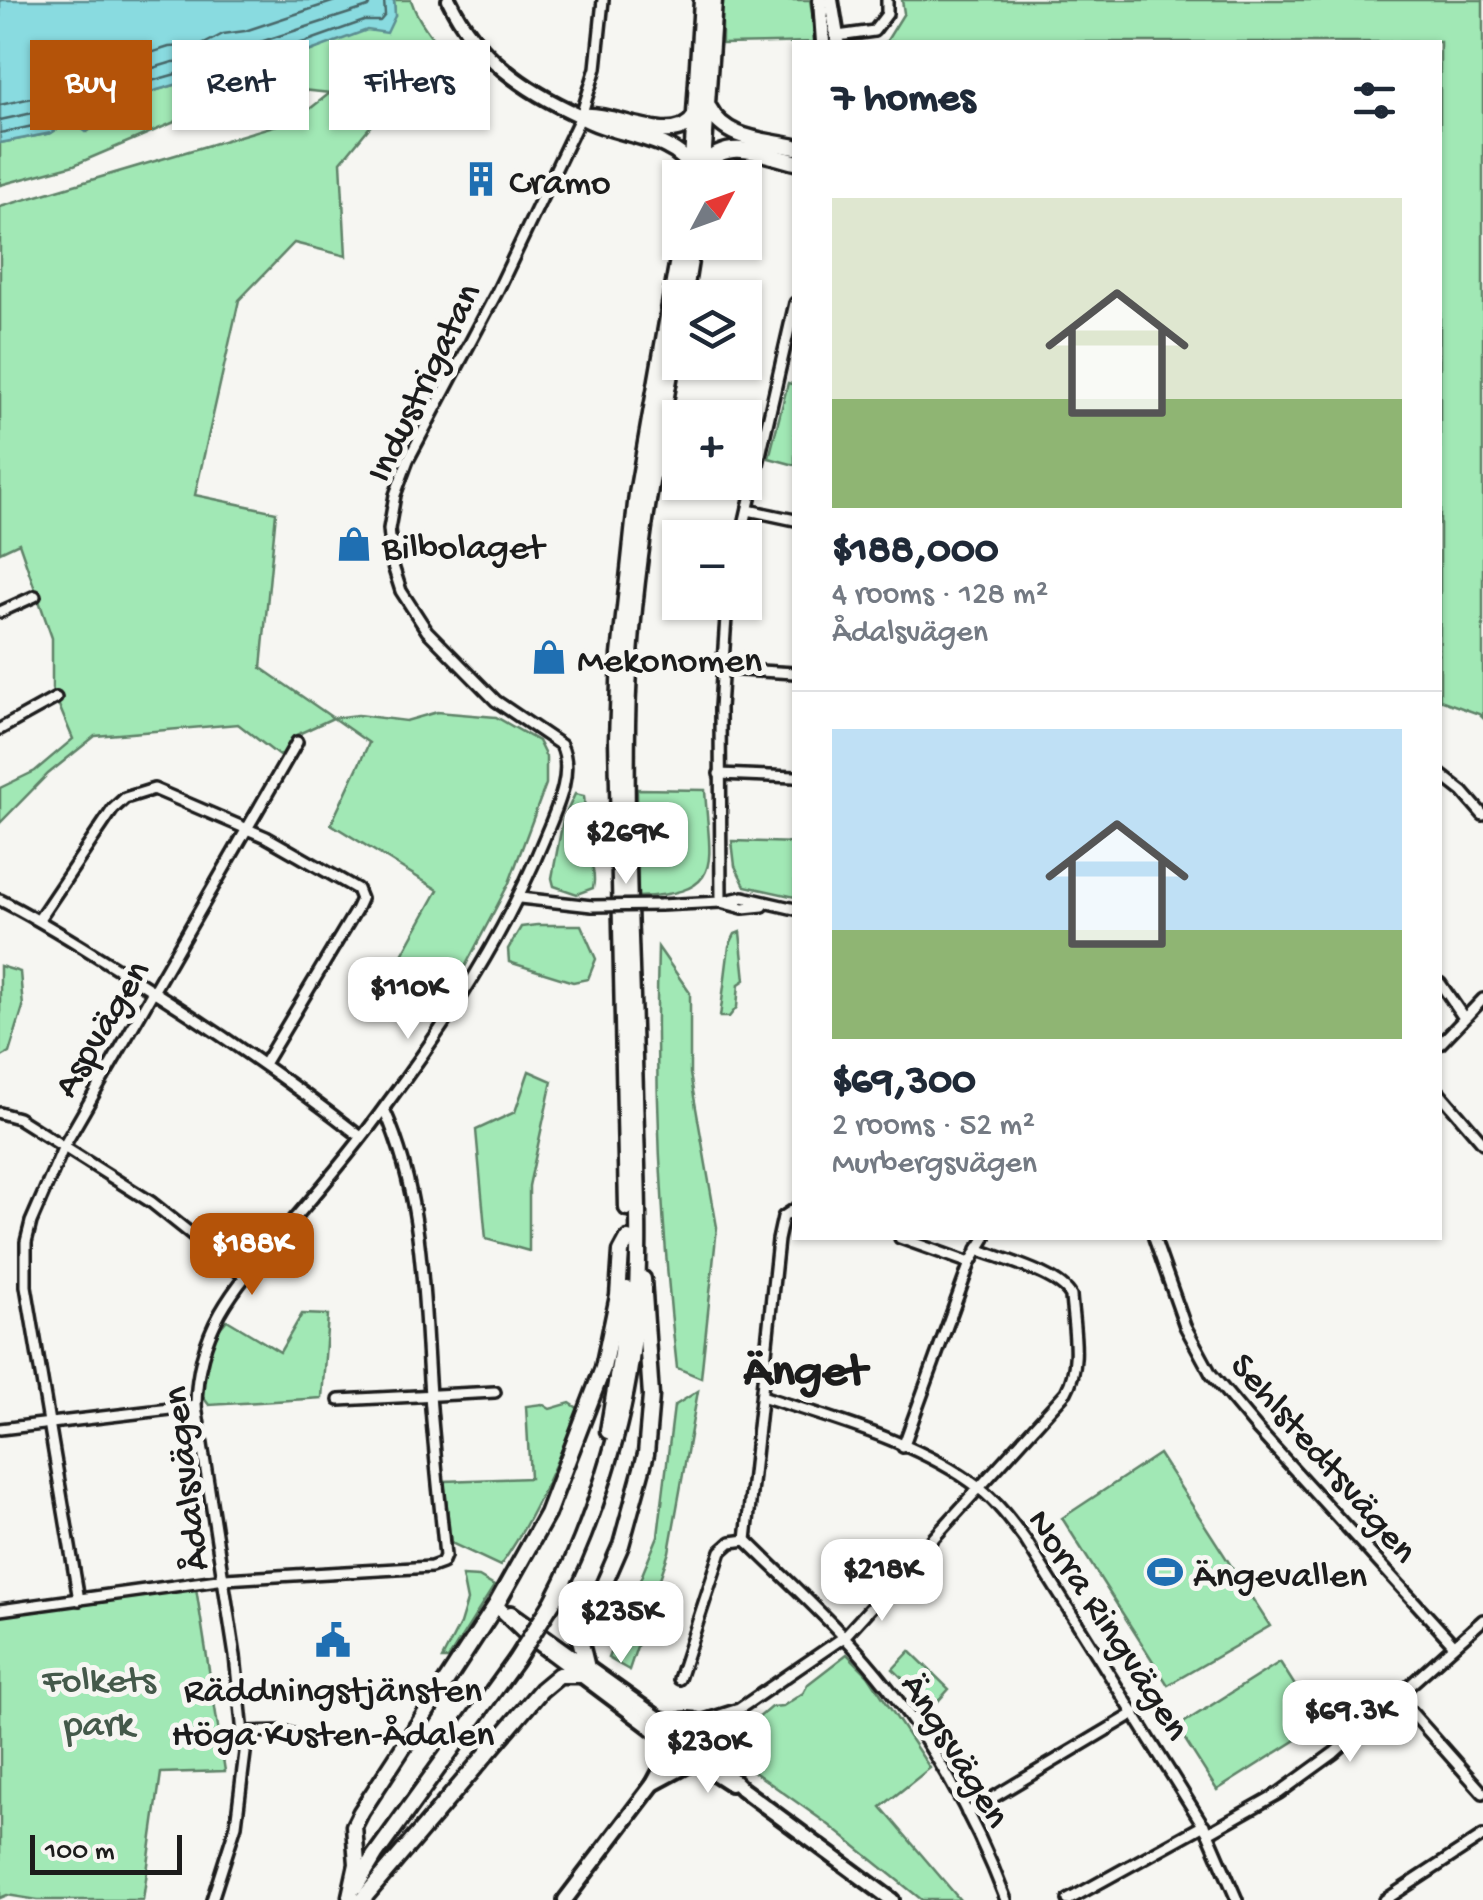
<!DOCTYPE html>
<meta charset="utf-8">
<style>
:root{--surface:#fff;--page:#f6f6f7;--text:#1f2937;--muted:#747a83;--line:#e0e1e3;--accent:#b45309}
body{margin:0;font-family:"Gochi Hand",sans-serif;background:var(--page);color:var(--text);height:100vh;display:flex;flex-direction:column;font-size:38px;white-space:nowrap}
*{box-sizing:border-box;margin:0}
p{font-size:32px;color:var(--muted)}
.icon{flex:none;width:55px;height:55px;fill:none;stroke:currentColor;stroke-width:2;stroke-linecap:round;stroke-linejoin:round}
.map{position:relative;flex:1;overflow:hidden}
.panel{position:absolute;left:792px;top:40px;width:650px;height:1200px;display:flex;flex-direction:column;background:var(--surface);border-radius:0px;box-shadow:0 2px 8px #0004}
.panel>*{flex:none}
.hud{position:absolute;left:30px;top:40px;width:612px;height:90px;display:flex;gap:20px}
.needle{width:65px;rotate:49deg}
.buttons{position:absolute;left:662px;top:160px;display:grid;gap:20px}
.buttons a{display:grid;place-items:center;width:100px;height:100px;border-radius:0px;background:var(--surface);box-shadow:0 2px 8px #0004;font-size:50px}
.scale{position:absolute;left:30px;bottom:25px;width:152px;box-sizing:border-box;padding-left:10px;border:5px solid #1c1c1c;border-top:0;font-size:28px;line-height:35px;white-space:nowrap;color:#1c1c1c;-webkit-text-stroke:8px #f6f6f2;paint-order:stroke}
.price{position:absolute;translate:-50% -85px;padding:0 22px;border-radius:20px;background:#fff;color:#222;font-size:32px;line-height:65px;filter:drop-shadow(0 2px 5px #0008)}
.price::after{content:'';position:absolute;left:50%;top:60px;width:30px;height:22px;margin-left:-15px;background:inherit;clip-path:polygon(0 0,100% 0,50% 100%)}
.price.selected{background:var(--accent);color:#fff}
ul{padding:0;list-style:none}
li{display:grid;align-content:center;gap:20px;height:530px;padding:0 40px}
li+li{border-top:2px solid var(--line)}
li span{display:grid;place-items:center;height:310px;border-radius:0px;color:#555}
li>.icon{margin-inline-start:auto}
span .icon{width:180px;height:180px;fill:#fffc;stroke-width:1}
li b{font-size:42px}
h2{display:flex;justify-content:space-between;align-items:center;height:120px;padding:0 40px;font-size:42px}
.pill{padding:0 35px;border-radius:0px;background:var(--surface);box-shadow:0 2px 8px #0004;font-size:35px;line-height:90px}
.pill.selected{background:var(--accent);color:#fff}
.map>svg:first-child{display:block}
</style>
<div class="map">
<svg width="1483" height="1900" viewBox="0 0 1483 1900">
<rect width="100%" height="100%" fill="#f6f6f2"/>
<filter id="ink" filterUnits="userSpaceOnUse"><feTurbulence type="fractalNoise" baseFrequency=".01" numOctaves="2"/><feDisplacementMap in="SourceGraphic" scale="20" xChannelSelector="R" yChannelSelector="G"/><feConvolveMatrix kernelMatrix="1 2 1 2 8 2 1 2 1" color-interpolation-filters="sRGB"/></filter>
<g filter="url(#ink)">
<g fill="#a1e8b5" stroke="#5e8268" stroke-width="2.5">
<path d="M394,0H411C419,27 443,45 451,72L365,89L395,96L341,162L346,256L294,243L239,300L195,495L276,512L261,668L333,718L358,715L406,721L437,712L496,717L538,741L546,757V784L509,883L437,1020L396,966L438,890L331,824L369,743L333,718L294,736L283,759L238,724L95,736L48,774L0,823V788L35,771L73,739L52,689V638L19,543L0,552V207L297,119L330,93L283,88L205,109L74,165L0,185V143L51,133L71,120L87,132L140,95L178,84L213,82L235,70L252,68L308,52L395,16Z"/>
<path d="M722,0H810L817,42L722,44Z"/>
<path d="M902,0H1483V718L1479,714L1440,700V42H886L904,13Z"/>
<path d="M788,383L795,385V465L769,458Z"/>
<path d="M637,789L705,790C709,862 728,893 638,897Z"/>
<path d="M575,794L584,796C586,809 581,818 582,830C583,851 598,867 593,888L577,894L554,886L552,878L563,820Z"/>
<path d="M732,841L795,843V897L745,886L735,866Z"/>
<path d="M537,925H581L596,959L588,979L573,982L509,962L508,949L521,927Z"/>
<path d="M740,932L745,980L739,984L737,1007L729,1017H720L729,946L735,934Z"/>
<path d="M658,947L690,993V1074L717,1227L701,1378L677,1368C661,1229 654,1087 658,947Z"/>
<path d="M0,966L20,972L23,1007L9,1053L0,1058Z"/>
<path d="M529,1071L552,1081L529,1186V1251L486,1239L476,1130L515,1112Z"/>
<path d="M302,1314L328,1315L322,1398L209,1405L200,1393C202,1366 208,1340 227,1320L280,1352Z"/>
<path d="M698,1391L669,1552L629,1670L608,1658L658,1536L674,1406Z"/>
<path d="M570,1403L579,1409C557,1461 534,1519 500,1566L451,1543L444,1481L530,1478L526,1406L542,1404L550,1409Z"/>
<path d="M1159,1454L1270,1626L1168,1685L1062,1518Z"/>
<path d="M462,1576L479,1577L494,1586L448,1659H442L460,1624L467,1601Z"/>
<path d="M196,1588L225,1771L161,1773L143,1900H38L7,1895L0,1898V1615Z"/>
<path d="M910,1651L949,1689L932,1708L893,1669Z"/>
<path d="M847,1654L868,1675L930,1768L881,1807L960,1900H922L829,1825L743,1764L740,1744L758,1718L771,1707L783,1706L803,1693L808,1684Z"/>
<path d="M1280,1662L1320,1725L1217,1790L1177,1727Z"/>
</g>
<path fill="#89dbe0" stroke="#5d8f92" stroke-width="2.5" d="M0,0H394L395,16L387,33L367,30L308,52L252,68L235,70L213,82L178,84L140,95L86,132L71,120L51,133L0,143Z"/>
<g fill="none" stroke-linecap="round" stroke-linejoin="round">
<g stroke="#48686a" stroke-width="2.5">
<path d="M0,105L36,97L62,84L88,85L128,60L169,47L202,45L223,34L245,31L338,0"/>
<path d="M0,120L42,111L66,98L89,103L133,74L173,62L207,60L228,49L248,46L368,7L372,0"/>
<path d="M0,133L47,123L70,110L89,118L137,85L176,74L210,72L232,60L250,58L305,42L364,21H380L385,15L384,0"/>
</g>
<defs>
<g id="minor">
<path d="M838,36L874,31L887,14V0"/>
<path d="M748,510L795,520"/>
<path d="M741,538L795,303"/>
<path d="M0,612L35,596"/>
<path d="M722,669L795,673"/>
<path d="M0,729L56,698"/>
<path d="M719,774L795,777"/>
<path d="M1440,774L1463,792L1483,815"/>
<path d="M520,898L592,906"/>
<path d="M0,900C39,919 76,943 113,966C199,1019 282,1075 361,1137"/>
<path d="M721,902L720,708L727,602"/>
<path d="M724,903L743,908L763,906"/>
<path d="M660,905L721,902L743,897L795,909"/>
<path d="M39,919L113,809L125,798L154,789L266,837L357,889L361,899L356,910L264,1064"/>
<path d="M1440,983L1464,1018"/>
<path d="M1440,1044L1483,999"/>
<path d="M1440,1093L1483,1143"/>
<path d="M0,1113L18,1118L151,1202L244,1276"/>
<path d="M900,1238L970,1263"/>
<path d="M1154,1238L1185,1326L1211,1374L1258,1430L1454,1645"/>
<path d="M762,1396C832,1419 920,1442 979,1488C997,1502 1012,1522 1026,1541L1208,1833L1237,1900"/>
<path d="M339,1400L495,1392"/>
<path d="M0,1429L196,1406"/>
<path d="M903,1447L970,1263L985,1238"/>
<path d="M746,1540C786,1580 829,1618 866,1661C926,1730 974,1815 1006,1900"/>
<path d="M746,1540L778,1240L783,1217L795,1209"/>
<path d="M79,1600L26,1286V1242L31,1222L64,1146L297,742"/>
<path d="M0,1610L225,1579L431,1567L442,1563L445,1556C440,1502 434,1449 430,1395C423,1297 425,1201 384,1109"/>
<path d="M679,1679L721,1551L731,1542L746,1540"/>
<path d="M1397,1696L1483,1793"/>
<path d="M698,1722L739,1709L844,1637L1066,1392C1082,1364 1073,1327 1071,1296C1060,1274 1001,1259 977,1249"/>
<path d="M243,1732L283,1731L314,1741"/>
<path d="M710,1738L737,1711"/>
<path d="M967,1813L1135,1713"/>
<path d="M1208,1833L1279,1793L1334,1753L1483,1620"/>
<path d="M212,1900L236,1825L245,1753L235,1656L196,1406C197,1320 244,1278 296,1217C327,1181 358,1144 386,1105C448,1022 505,935 544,839C555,812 575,773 561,745L496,701L427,631L401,591L393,566L389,529L395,495L408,460L496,294L581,116L596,68L603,0"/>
<path d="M1068,1900L1204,1825"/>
<path d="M1385,1900L1483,1836"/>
</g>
<g id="secondary">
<path d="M449,0C476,57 525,91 581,116"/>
<path d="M820,0L823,42"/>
<path d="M831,0L838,42"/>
<path d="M496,1605L525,1633L657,1732L667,1745"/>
<path d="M511,1613L658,1718L678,1724"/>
<circle cx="688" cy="1742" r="22"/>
<path d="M709,1747L722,1769L742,1789L892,1900"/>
<path d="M697,1762L731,1784"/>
<path d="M653,1784L690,1764"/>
<path d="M565,1900L653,1784L669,1754"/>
</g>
<g id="trunk">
<path d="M709,108C725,140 764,140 795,147"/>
<path d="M581,116C614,136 676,135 692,170"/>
<path d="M582,116C616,112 675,150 695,116"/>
<path d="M704,167C725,136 765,155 795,162"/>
<path d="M691,178L702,0"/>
<path d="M702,178L714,0"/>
<path d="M684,298L693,242"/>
<path d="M627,1208L617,739L620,655L637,494L681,242"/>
<path d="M608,1431L621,1354L627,1289"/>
<path d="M552,1603C591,1530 624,1427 633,1344C642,1263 637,1177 635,1095C632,972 625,848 627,725C629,588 655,454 680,320"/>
<path d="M587,1668L580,1639L621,1545L646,1454L651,1396L643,1279"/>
<path d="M356,1886L375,1855L516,1660"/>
<path d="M350,1896L357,1864L354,1826L361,1812L496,1605L547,1514L603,1368L618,1296L621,1252L628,1239"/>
<path d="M362,1900L541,1690L559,1675H580"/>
</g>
</defs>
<use href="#minor" stroke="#1c1c1c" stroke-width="16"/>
<use href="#secondary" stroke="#1c1c1c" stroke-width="20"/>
<use href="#trunk" stroke="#1c1c1c" stroke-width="21"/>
<use href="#minor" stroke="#f6f6f2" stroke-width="9"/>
<use href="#secondary" stroke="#f6f6f2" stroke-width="12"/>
<use href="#trunk" stroke="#f6f6f2" stroke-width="14"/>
<defs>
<path id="minor-bridge" d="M592,906L660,905"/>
<path id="trunk-bridge" d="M516,1660L552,1603"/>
</defs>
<use href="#minor-bridge" stroke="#1c1c1c" stroke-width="16" stroke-linecap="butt"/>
<use href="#trunk-bridge" stroke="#1c1c1c" stroke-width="21" stroke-linecap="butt"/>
<use href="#minor-bridge" stroke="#f6f6f2" stroke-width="9"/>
<use href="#trunk-bridge" stroke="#f6f6f2" stroke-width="14"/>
</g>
</g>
<defs>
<symbol id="building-bare" viewBox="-9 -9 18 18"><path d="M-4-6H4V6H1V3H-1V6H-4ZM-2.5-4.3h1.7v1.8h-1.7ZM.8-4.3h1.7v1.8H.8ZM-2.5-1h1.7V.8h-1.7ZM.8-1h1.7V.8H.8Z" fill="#1f6fb2" stroke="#f6f6f2" stroke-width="2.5" paint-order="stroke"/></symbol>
<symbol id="shop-bare" viewBox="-9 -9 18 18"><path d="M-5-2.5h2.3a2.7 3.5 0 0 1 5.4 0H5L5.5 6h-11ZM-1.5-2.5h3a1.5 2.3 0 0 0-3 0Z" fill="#1f6fb2" stroke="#f6f6f2" stroke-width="2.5" paint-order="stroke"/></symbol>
<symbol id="stadium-bare" viewBox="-9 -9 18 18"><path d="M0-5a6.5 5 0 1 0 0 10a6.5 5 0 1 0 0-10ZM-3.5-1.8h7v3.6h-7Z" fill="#1f6fb2" stroke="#f6f6f2" stroke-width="2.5" paint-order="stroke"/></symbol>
<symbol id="civic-bare" viewBox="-9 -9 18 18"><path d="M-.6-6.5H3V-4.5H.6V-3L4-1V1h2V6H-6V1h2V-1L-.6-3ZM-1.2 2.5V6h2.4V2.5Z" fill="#1f6fb2" stroke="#f6f6f2" stroke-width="2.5" paint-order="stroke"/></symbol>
</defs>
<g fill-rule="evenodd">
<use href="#building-bare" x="456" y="154" width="50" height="50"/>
<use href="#shop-bare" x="329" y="519" width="50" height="50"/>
<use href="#shop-bare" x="524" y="632" width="50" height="50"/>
<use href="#stadium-bare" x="1140" y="1547" width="50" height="50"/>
<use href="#civic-bare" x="308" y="1615" width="50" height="50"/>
</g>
<g text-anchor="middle" stroke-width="10" stroke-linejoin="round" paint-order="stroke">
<g font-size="38" fill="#1c1c1c" stroke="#f6f6f2" text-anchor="start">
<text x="509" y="192">Cramo</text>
<text x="382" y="557">Bilbolaget</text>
<text x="577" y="670">Mekonomen</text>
<text x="1193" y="1585">Ängevallen</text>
<text x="333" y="1700" text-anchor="middle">Räddningstjänsten<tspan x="333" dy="44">Höga Kusten-Ådalen</tspan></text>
</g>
<g font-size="38" fill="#1c1c1c" stroke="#f6f6f2">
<text transform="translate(421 381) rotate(-64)" y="13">Industrigatan</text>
<text transform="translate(99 1027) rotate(-59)" y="13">Aspvägen</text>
<text transform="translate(1326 1456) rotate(49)" y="13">Sehlstedtsvägen</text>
<text transform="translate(183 1479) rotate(-97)" y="13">Ådalsvägen</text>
<text transform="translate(1111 1623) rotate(57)" y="13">Norra Ringvägen</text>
<text transform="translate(958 1749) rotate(58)" y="13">Ängsvägen</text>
</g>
<g font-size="38" fill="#44594a" stroke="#f6f6f2">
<text x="99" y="1690">Folkets<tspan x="99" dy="44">park</tspan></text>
</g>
<g font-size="48" font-weight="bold" fill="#1c1c1c" stroke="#f6f6f2">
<text x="805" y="1383">Änget</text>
</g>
</g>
</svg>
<div class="buttons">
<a><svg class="needle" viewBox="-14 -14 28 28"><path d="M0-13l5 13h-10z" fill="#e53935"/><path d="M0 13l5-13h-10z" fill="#747a83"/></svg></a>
<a><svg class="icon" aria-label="layers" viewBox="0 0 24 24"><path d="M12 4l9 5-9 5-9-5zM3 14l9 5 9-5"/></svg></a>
<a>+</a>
<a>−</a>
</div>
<div class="scale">100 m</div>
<b class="price" style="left:626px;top:887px">$269K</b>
<b class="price" style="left:408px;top:1042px">$110K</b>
<b class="price selected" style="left:252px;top:1298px">$188K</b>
<b class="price" style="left:882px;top:1624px">$218K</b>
<b class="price" style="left:621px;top:1666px">$235K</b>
<b class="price" style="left:1350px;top:1765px">$69.3K</b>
<b class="price" style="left:708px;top:1796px">$230K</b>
<div class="hud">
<a class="pill selected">Buy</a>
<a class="pill">Rent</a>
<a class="pill">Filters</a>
</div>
<section class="panel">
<h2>7 homes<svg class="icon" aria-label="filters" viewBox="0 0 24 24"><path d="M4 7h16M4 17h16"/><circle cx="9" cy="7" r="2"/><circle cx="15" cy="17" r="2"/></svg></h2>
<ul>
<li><span style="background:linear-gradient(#dfe7d0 65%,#8fb573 0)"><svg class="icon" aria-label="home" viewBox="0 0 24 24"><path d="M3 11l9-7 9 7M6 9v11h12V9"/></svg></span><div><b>$188,000</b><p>4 rooms · 128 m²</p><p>Ådalsvägen</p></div></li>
<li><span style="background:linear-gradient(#bfe0f5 65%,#8fb573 0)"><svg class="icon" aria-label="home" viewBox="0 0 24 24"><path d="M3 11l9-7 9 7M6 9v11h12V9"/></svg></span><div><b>$69,300</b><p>2 rooms · 52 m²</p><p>Murbergsvägen</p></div></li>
</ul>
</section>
</div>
